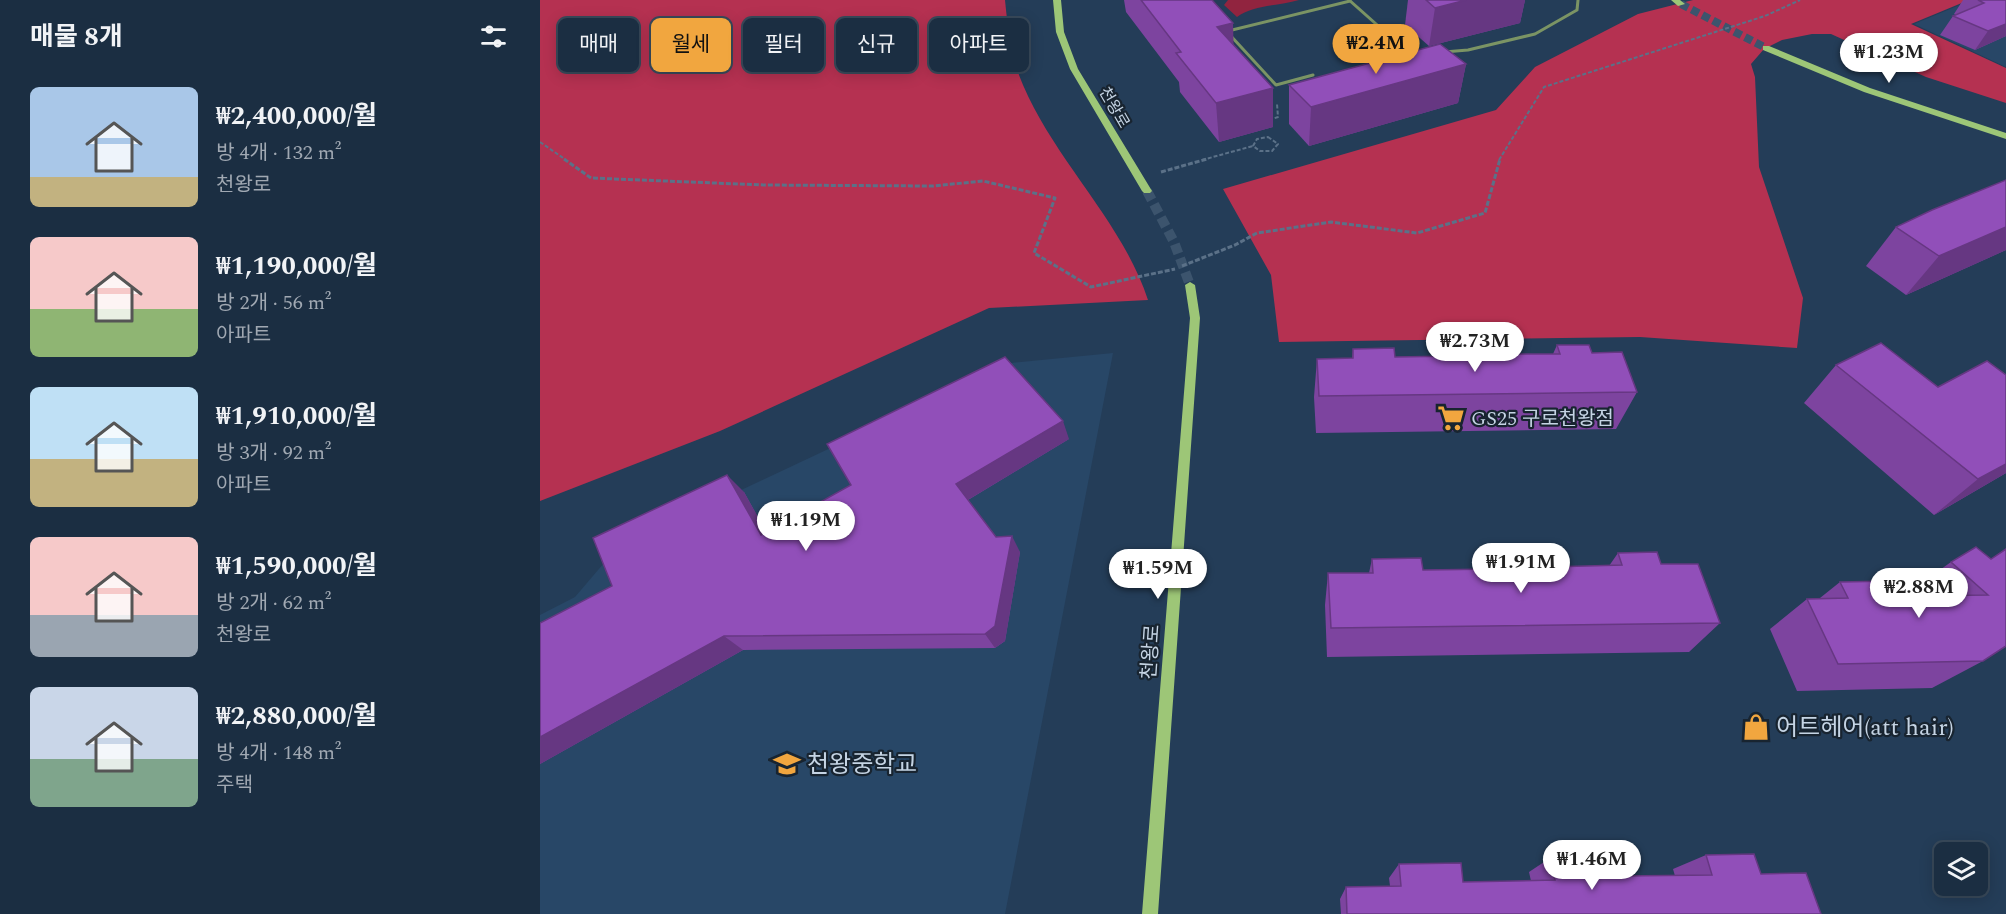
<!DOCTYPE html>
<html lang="ko">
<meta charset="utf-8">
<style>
:root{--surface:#1b2e42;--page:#283a4d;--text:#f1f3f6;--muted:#a0a8b2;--line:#394a5b;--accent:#f1a63f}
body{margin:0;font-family:Spectral,"Noto Sans KR",serif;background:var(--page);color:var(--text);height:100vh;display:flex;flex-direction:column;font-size:22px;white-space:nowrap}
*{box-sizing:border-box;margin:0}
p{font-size:20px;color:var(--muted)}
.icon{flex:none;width:33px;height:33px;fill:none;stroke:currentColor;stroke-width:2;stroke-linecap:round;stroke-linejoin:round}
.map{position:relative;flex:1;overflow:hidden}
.side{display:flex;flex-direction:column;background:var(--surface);width:540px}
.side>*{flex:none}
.banner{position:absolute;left:18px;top:18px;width:570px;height:54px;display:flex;gap:12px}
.controls{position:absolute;left:1394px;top:842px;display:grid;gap:12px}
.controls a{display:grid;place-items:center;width:54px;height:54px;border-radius:9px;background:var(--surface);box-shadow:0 3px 15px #0003,0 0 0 2px var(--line);font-size:30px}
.price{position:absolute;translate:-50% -51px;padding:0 14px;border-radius:21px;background:#fff;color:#222;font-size:20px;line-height:39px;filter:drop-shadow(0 2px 3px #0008)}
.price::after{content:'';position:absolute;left:50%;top:36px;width:18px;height:14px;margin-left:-9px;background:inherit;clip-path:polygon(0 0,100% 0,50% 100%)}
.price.selected{background:var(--accent);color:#111}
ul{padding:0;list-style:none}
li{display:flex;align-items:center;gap:18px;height:150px;padding:0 30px}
li span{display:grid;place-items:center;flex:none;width:168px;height:120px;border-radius:9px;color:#555}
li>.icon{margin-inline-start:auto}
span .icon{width:72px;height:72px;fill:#fffc;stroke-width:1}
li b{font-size:26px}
h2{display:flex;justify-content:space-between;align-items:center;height:72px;padding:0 30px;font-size:26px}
.pill{padding:0 21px;border-radius:9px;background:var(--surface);box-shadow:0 3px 15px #0003,0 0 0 2px var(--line);font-size:21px;line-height:54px}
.pill.selected{background:var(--accent);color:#111}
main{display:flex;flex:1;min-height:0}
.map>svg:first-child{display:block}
</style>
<main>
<section class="side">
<h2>매물 8개<svg class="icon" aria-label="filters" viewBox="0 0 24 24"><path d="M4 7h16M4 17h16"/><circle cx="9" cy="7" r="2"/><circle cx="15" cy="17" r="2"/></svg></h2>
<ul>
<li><span style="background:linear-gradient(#a9c7e8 75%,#c2b280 0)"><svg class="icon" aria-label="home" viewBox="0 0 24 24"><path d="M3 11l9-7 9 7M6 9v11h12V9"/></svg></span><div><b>₩2,400,000/월</b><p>방 4개 · 132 m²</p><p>천왕로</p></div></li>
<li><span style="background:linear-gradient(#f6c9c9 60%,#8fb573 0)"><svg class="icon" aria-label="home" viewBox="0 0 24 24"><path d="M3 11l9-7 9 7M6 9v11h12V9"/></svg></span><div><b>₩1,190,000/월</b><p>방 2개 · 56 m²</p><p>아파트</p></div></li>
<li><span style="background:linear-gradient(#bfe0f5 60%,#c2b280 0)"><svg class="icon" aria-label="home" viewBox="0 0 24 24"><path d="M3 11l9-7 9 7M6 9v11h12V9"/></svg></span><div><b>₩1,910,000/월</b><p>방 3개 · 92 m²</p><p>아파트</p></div></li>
<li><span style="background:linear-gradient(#f6c9c9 65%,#9aa5b1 0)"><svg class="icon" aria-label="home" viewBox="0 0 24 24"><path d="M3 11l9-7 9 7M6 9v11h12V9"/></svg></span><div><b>₩1,590,000/월</b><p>방 2개 · 62 m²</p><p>천왕로</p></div></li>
<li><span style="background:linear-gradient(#c9d6e8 60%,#7fa58c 0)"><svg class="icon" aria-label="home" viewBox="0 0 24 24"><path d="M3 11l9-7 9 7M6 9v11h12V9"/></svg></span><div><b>₩2,880,000/월</b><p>방 4개 · 148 m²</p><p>주택</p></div></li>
</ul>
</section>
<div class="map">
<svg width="1466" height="914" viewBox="0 0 1466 914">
<rect width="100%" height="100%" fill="#243d58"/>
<g fill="#284767">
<path d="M1432,0H1466V67L1374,24Z"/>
<path d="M573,353L465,914H0V615L35,597L76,549L471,363Z"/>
</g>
<path fill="#91243f" d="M688,0H759C738,6 713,5 697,17L684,5Z"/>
<g fill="#b53151">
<path d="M0,0H465C468,30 471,58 483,85C516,162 582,221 608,300L449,308L180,431L0,501Z"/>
<path d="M1153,0H1429L1371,24L1466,68V103L1386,77L1291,34H1272L1242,40L1224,49L1211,64L1215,77L1219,167L1263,298L1257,348L1100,337L739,342L731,275L683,189L956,110L995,67L1098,14Z"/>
</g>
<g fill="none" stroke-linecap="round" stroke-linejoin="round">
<path stroke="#3c546d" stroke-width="8" stroke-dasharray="8 4" stroke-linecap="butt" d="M1141,4L1226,48"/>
<path stroke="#3c546d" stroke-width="10" stroke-dasharray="10 5" stroke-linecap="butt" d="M607,191L634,242L650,285"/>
<g stroke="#5b7188" stroke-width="2" stroke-dasharray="4 2" stroke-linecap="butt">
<path d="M729,120L738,117L737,104"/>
<path d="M728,137L738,144L732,151H720L713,146L717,139Z"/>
<path d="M0,142L26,160"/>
<path d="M662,160L713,146"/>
<path d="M959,160L1004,87L1225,16L1260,0"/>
</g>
<g stroke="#5b7188" stroke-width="3" stroke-dasharray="5 2" stroke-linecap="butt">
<path d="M24,159L51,178L224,185L393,186L443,181L515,198L494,253L551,287L635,269"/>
<path d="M621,172L667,159"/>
<path d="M642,266L695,245L717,233L791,222L877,233L945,213L960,159"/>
</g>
<g stroke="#7b9464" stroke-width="3">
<path d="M809,0L872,56"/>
<path d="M688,31L810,1"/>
<path d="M690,35L736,85L773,75"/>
<path d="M904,52L928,50L995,34L1037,10L1038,0"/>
</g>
<g fill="#9dc677" fill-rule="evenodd">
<path d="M513,0H521L524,32L538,69L612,191L610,193H604L602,191L530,69L516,32Z"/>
<path d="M1131,0H1140L1145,4L1138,6Z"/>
<path d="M1223,46H1229L1330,88L1466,133V139L1324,92L1223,50Z"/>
<path d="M650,282L655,285L660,318L618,914H602L650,318L645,285Z"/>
</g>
</g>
<g fill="#7d449f">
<path d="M584,0H672L733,127L679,142L640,92L639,82L586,12Z"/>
<path d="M868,0H985L980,23L889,46L865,25Z"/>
<path d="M1423,0H1466V36L1435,50L1400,35L1413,16L1416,15L1414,14Z"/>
<path d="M926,64L918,103L769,146L749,124V85Z"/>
<path d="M1466,180V250L1366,295L1326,266L1356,227Z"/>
<path d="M1017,345L1052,353L1097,392L1076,429L776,433L774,397L777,359L812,358L813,349L855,357L911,356L914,346L960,354H1013Z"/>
<path d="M1296,365L1398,387L1466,375V473L1394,515L1264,403Z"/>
<path d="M529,439L428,500L456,537L480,552L465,641L455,648L203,650L0,764V623L72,586L204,492L226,532L311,485Z"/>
<path d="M1078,553L1121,564L1180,623L1149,652L787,657L785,605L788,573H829L832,559L883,570L947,569L953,554L1010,567L1069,566Z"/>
<path d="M1451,559L1443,661L1392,688L1257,691L1230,629L1267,599L1280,598L1300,582L1362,596H1368L1366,594L1411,562Z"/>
<path d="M1166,855L1221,874L1281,914H801L800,899L806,887L850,886L849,878L859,864L923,882L991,881L989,872L1010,858L1081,876H1135L1133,869Z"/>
</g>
<g fill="#663782">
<path d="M926,0H985L980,23L889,46L895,8Z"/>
<path d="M693,23L694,62L677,27Z"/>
<path d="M1466,24V36L1435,50L1448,31Z"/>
<path d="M926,64L918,103L769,146L771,107Z"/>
<path d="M733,88V127L679,142L676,103Z"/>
<path d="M1466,227V250L1366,295L1399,256Z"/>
<path d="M523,421L529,439L426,501L416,484Z"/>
<path d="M1466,464V473L1394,515L1438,479Z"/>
<path d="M187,475L204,492L237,551L221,535Z"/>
<path d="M472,536L480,552L465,641L455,648L445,634Z"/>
<path d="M184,636L203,650L0,764V737Z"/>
</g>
<g fill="#914fb9" stroke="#663782" stroke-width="1.5">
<path d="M601,0H672L693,23L677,27L733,88L676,103L636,53L641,52Z"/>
<path d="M886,0H926L895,8Z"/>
<path d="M1438,0H1466V24L1448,31L1413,16L1444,3Z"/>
<path d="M900,44L926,64L771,107L749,85Z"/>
<path d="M1466,180V227L1399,256L1356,227L1392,210Z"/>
<path d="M1341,343L1398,387L1447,361L1466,375V464L1438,479L1296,365Z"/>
<path d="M1017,345H1049L1052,353L1082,352L1097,392L779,396L777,359L813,358V349L854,348L855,357L915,356L914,346H957L960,354H1020Z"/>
<path d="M465,357L523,421L416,484L456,537L472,536L455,626L445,634L184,636L0,737V623L72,586L53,538L187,475L221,535L311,485L287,444Z"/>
<path d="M1436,547L1451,559L1466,549V646L1443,661L1298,664L1267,599L1308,598L1300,582L1353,581L1362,596L1448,595L1411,562Z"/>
<path d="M1117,552L1121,564H1158L1180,623L791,628L788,573H833L832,559L881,558L883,570L956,569L953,554H1006L1010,567L1082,565L1078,553Z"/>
<path d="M1214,854L1221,874L1266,873L1281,914H807L806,887L861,886L859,864L921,863L923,882L1015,880L1010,858L1076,857L1081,876L1172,875L1166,855Z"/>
</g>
<defs>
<symbol id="supermarket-bare" viewBox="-9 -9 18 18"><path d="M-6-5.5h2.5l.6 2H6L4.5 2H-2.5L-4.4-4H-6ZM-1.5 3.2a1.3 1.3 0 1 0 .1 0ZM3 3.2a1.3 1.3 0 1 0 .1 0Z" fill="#f1a63f" stroke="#182430" stroke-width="2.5" paint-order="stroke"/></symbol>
<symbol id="shop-bare" viewBox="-9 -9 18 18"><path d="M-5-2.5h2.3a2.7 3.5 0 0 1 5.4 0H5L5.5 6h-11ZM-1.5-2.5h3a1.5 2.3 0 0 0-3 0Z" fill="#f1a63f" stroke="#182430" stroke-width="2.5" paint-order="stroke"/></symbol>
<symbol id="school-bare" viewBox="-9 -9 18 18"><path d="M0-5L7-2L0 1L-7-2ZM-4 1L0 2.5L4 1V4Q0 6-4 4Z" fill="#f1a63f" stroke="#182430" stroke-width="2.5" paint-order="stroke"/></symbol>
</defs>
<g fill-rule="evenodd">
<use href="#supermarket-bare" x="892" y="399" width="38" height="38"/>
<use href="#shop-bare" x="1197" y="708" width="38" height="38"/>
<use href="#school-bare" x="228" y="745" width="38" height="38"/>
</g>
<g text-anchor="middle" stroke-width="4.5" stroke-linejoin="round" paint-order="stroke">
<g font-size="16" fill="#c5d4e4" stroke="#182430">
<text transform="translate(575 107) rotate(60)" y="6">천왕로</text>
</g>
<g font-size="20" fill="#c5d4e4" stroke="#182430" text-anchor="start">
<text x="931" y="425">GS25 구로천왕점</text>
</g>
<g font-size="20" fill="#c5d4e4" stroke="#182430">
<text transform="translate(610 652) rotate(-86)" y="7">천왕로</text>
</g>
<g font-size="24" fill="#c5d4e4" stroke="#182430" text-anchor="start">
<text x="1236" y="735">어트헤어(att hair)</text>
<text x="267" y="772">천왕중학교</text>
</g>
</g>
</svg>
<div class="controls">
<a><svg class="icon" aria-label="layers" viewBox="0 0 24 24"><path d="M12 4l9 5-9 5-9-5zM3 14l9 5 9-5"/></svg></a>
</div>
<b class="price selected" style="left:836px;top:75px">₩2.4M</b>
<b class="price" style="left:1349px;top:84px">₩1.23M</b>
<b class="price" style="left:935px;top:373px">₩2.73M</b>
<b class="price" style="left:266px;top:552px">₩1.19M</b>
<b class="price" style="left:981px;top:594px">₩1.91M</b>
<b class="price" style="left:618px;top:600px">₩1.59M</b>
<b class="price" style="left:1379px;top:619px">₩2.88M</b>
<b class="price" style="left:1052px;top:891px">₩1.46M</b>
<div class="banner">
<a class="pill">매매</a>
<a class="pill selected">월세</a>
<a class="pill">필터</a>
<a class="pill">신규</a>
<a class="pill">아파트</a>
</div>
</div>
</main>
